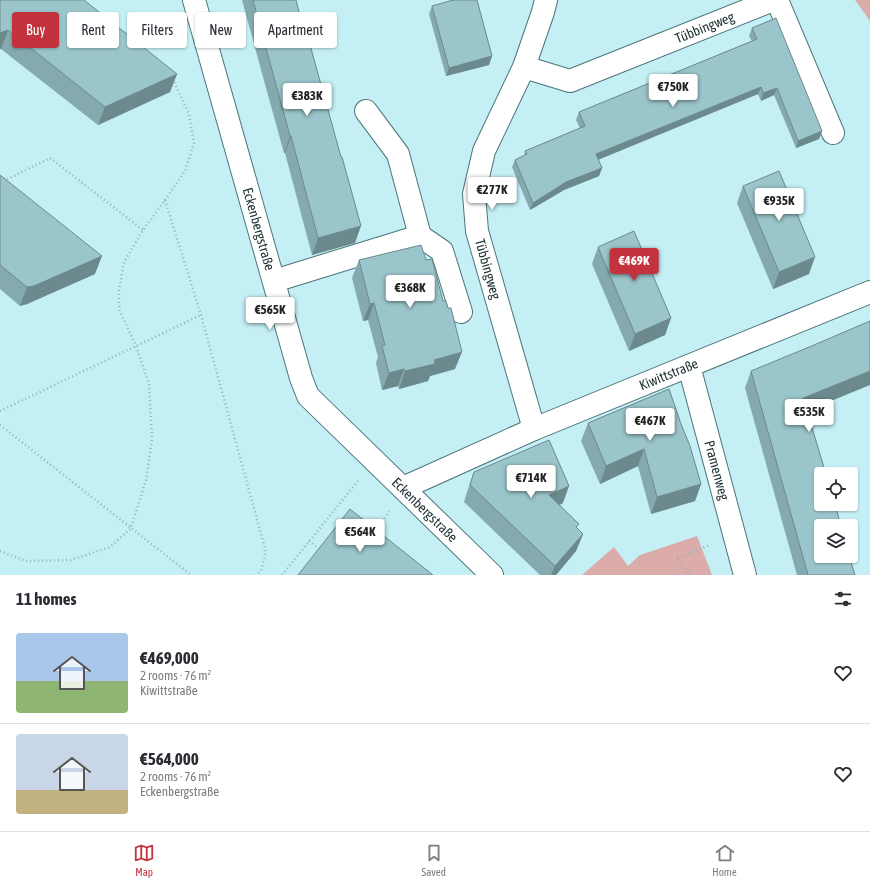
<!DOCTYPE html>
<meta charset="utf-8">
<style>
:root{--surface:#fff;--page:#f7f7f7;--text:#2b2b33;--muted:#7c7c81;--line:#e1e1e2;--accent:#c3333e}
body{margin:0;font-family:"Asap Condensed",sans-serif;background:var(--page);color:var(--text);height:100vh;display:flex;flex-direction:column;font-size:15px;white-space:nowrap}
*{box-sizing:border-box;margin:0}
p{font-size:13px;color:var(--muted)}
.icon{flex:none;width:22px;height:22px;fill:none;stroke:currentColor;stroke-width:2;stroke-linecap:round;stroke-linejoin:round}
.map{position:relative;height:575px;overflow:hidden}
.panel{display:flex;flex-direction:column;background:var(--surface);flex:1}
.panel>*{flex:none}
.hud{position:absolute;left:12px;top:12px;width:400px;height:36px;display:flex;gap:8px}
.buttons{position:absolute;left:814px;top:467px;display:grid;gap:8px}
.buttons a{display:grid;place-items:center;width:44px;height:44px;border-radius:4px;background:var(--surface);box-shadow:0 1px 3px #0004;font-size:20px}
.price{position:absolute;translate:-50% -34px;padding:0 9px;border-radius:4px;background:#fff;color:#222;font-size:13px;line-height:26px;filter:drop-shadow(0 1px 2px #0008)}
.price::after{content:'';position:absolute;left:50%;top:24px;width:12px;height:9px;margin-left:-6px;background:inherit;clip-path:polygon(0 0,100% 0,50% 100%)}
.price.active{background:var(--accent);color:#fff}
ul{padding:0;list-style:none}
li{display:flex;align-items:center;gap:12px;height:100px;padding:0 16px}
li+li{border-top:1px solid var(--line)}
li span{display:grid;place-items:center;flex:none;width:112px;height:80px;border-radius:4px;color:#555}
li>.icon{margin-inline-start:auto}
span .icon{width:48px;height:48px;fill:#fffc;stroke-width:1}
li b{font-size:17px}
h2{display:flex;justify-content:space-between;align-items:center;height:48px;padding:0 16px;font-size:17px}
.tag{padding:0 14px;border-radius:4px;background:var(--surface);box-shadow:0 1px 3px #0004;font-size:14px;line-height:36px}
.tag.active{background:var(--accent);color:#fff}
.tab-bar{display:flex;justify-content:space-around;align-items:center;height:56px;border-top:1px solid var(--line);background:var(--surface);font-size:11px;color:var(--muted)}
.tab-bar a{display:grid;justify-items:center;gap:2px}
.tab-bar .active{color:var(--accent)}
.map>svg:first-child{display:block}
</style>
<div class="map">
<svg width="870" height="575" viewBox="0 0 870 575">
<rect width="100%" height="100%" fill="#c3eff5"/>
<g fill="#dbacaa">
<path d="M855,0H870V21Z"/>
<path d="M697,536L712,575H582L614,547L628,566L640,555Z"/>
</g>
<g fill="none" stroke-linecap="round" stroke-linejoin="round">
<defs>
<g id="minor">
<path id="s1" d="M194,0L301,378L308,396L492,575"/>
<path d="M777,0L833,133"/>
<path id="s2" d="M524,67L570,81L773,0"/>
<path d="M366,111L398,154L420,236L442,251L461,312"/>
<path d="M274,281L420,236"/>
<path id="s3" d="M689,366L745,575"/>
<path d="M534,429L477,231L474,194L484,151L524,67L543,12L546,0"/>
<path id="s4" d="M403,488L534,429L870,292"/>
</g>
</defs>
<use href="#minor" stroke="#4b7479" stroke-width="24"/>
<g stroke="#91b4b9" stroke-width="2.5" stroke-dasharray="1 3" stroke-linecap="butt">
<path d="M0,183L50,158L143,230"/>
<path d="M165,200L185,171L194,143L189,114L173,80"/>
<path d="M0,411L201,315"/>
<path d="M0,425L191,575"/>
<path d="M376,532L389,511"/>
<path d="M309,541L318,548"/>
<path d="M0,551L26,561L71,560L110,547L131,528L146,480L152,439L149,384L136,346L119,309V290L124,262L143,230L165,200L201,315L266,552L261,571L256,575"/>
<path d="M282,575L358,481"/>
<path d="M691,575L676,558L710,545"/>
</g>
<use href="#minor" stroke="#fff" stroke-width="22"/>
</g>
<g fill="#84a9ae">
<path d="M0,0L177,74L170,92L98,125L1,49H0Z"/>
<path d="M242,0H296L355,243L312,255L285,153H284L260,66Z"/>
<path d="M477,1L492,56L489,65L446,76L429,14L432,6Z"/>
<path d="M752,28L822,131L819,139L796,148L774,95L761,101L758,94L598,159L602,168L599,176L564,190L530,210L512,167L515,160L524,156L525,151L580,128L576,120L579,112L752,41L749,36Z"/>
<path d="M0,175L95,274L27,304L20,306L0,289Z"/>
<path d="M743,186L809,274L773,289L737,203Z"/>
<path d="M598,247L671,318L665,335L629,351L592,264Z"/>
<path d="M359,260H426L443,301L455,369L430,376L428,381L399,389L398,386L382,390L376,363L378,357L368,320L363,321L352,278Z"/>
<path d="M751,371L807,411L855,575H797L745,388Z"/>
<path d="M669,389L701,484L695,501L651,514L638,466L600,484L581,441L588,423Z"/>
<path d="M474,472L563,503L560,505L577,529L583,534L576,551L556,575H540L464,502L468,489Z"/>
</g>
<g fill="#6c8a8d">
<path d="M8,30L1,49H0V33Z"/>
<path d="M492,56L489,65L446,76L449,68Z"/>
<path d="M177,74L170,92L98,125L105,107Z"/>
<path d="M761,87L758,94L593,162L596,154Z"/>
<path d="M777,88L774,95L761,101L763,93Z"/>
<path d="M822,131L819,139L796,148L798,141Z"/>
<path d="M290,136H291L285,153H284Z"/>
<path d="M602,168L599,176L564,190L530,210L533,203L566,182Z"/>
<path d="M361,226L355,243L312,255L318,238Z"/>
<path d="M102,256L95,274L27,304L20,306L27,287Z"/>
<path d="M815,257L809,274L773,289L779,272Z"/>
<path d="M374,303L368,320L363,321L370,304Z"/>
<path d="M671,318L665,335L629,351L635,334Z"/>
<path d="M462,352L455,369L430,376L428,381L399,389L405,371L434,360Z"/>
<path d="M404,369L398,386L382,390L389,373Z"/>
<path d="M870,371V385L797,415L803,398Z"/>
<path d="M644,449L638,466L600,484L606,466Z"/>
<path d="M701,484L695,501L651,514L657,497Z"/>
<path d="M569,486L563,503L543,512L549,495Z"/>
<path d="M583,534L576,551L556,575H551L555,566Z"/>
</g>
<g fill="#9ac5ca" stroke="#6c8a8d">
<path d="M0,0H84L177,74L105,107L8,30L0,33Z"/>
<path d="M253,0H296L305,35L307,34L341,157H342L361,226L318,238L291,136H290L266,48Z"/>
<path d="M453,0H477L492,56L449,68L432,6Z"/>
<path d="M776,18L822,131L798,141L777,88L763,93L761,87L596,154L602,168L566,182L533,203L515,160L527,154L525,151L585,126L579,112L757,39L752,28Z"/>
<path d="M779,171L815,257L779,272L743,186Z"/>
<path d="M0,175L102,256L34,286L27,287L0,265Z"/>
<path d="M634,231L671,318L635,334L598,247Z"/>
<path d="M421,245L426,260L432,259L443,301H446L448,308H451L462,352L434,360L435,364L405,371L404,369L389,373L382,346L385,345L374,303L370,304L359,260Z"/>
<path d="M870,321V371L803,398L826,474H821V504H835L841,526H821V556H849L855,575H808L751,371L814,345Z"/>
<path d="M669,389L681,424L690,446L701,484L657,497L644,449L606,466L588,423Z"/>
<path d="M549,440L569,486L549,495L579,524L576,527L583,534L555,566L470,485L474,472Z"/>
<path d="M350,509L433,575H298Z"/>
</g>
<g text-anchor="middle" stroke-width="3" stroke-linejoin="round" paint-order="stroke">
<g font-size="14" fill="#223436" stroke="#fff">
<text dy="5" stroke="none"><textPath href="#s2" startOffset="193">Tübbingweg</textPath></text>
<text dy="5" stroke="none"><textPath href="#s1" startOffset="238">Eckenbergstraße</textPath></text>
<text transform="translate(488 269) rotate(74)" y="5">Tübbingweg</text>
<text dy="5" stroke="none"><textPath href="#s4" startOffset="289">Kiwittstraße</textPath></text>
<text dy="5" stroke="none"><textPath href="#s3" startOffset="108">Pramenweg</textPath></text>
<text dy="5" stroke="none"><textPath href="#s1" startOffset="575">Eckenbergstraße</textPath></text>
</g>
</g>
</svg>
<div class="buttons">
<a><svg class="icon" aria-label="locate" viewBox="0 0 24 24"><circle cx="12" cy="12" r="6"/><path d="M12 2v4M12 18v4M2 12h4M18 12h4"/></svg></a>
<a><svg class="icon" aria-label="layers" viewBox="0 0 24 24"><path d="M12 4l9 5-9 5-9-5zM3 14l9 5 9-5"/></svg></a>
</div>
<b class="price" style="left:673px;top:108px">€750K</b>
<b class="price" style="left:307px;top:117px">€383K</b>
<b class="price" style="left:492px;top:211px">€277K</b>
<b class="price" style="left:779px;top:222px">€935K</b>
<b class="price active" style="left:634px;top:282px">€469K</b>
<b class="price" style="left:410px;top:309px">€368K</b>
<b class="price" style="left:270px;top:331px">€565K</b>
<b class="price" style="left:809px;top:433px">€535K</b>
<b class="price" style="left:650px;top:442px">€467K</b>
<b class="price" style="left:531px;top:499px">€714K</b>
<b class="price" style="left:360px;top:553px">€564K</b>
<div class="hud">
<a class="tag active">Buy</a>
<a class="tag">Rent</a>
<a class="tag">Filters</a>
<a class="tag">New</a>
<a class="tag">Apartment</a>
</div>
</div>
<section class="panel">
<h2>11 homes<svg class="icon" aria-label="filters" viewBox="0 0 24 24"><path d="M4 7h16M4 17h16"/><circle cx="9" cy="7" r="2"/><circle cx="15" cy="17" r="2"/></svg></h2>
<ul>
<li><span style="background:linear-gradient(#a9c7e8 60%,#8fb573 0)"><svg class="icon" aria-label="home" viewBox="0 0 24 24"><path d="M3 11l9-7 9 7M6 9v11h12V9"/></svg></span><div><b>€469,000</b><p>2 rooms · 76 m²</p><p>Kiwittstraße</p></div><svg class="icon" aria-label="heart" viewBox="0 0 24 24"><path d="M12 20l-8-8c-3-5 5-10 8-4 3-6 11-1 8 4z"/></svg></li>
<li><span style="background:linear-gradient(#c9d6e8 70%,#c2b280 0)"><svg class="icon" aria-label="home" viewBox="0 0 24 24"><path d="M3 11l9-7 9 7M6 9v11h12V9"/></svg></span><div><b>€564,000</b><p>2 rooms · 76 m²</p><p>Eckenbergstraße</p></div><svg class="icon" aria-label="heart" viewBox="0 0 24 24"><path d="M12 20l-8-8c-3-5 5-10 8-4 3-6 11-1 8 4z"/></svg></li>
</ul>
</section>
<nav class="tab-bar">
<a class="active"><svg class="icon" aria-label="map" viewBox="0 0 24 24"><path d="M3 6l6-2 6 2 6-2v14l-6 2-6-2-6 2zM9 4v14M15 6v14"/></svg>Map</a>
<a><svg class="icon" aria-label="saved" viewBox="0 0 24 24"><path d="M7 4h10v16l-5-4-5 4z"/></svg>Saved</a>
<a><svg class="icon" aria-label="home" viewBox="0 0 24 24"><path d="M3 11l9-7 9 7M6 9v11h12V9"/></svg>Home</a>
</nav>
